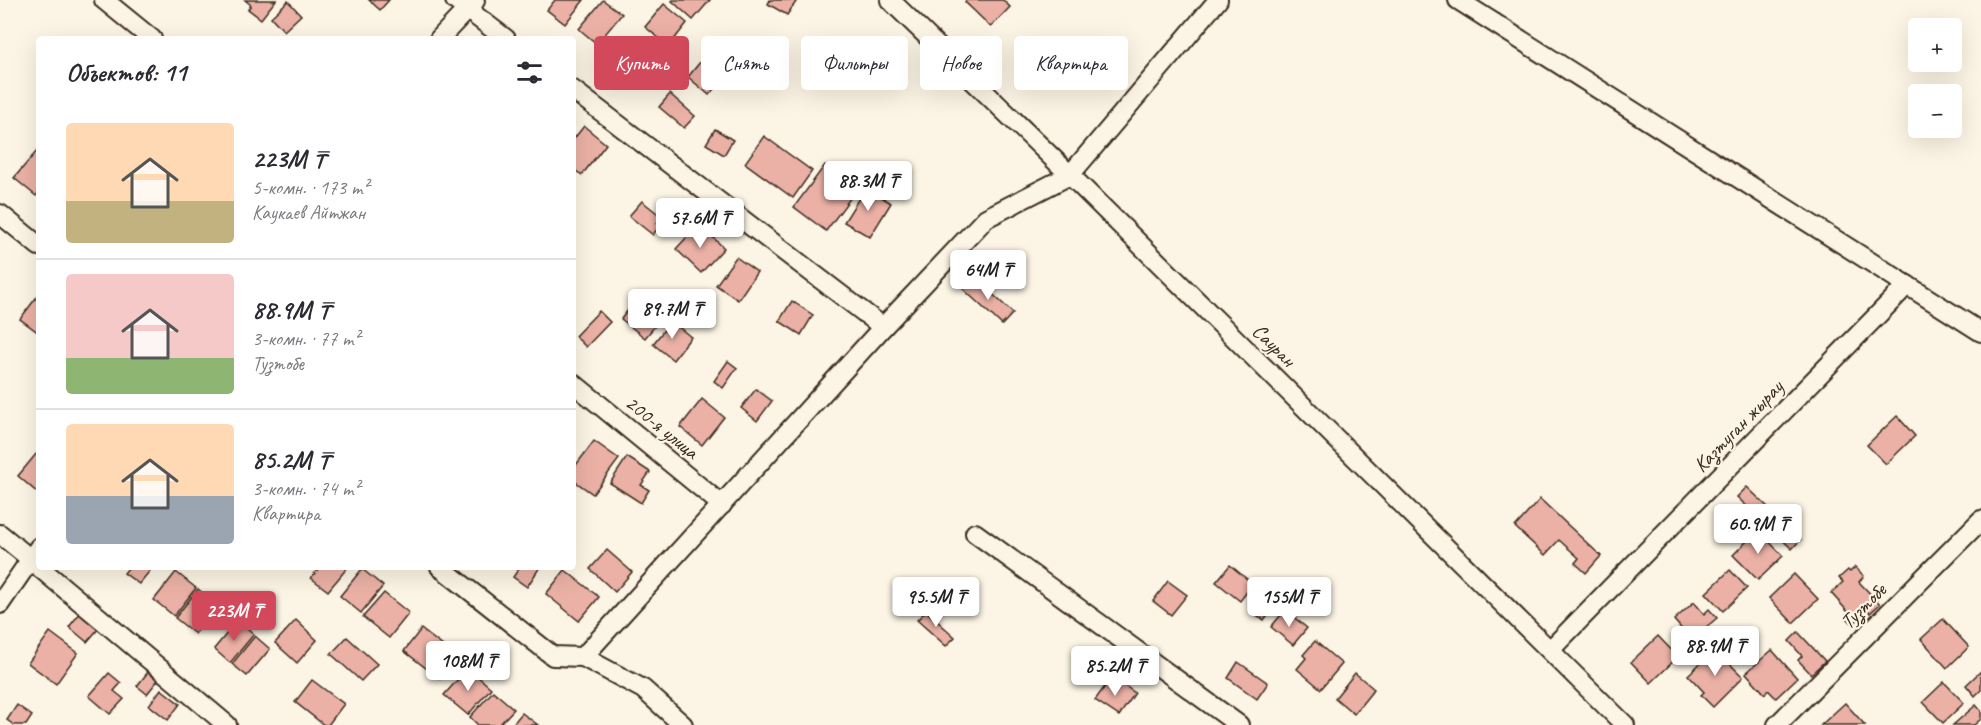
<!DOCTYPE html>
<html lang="ru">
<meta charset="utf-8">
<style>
:root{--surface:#fff;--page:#f2f2f3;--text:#2b2b33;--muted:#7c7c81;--line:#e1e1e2;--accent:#d1495b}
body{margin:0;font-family:Caveat,sans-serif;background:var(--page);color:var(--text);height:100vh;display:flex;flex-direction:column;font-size:22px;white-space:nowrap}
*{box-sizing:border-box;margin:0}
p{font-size:20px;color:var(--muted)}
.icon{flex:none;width:33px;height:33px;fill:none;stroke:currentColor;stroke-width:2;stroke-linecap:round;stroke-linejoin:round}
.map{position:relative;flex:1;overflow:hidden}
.panel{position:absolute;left:36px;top:36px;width:540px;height:534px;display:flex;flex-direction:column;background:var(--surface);border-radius:6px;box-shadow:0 6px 24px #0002}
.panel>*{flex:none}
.banner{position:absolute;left:594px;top:36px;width:570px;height:54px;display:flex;gap:12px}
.tools{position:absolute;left:1908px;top:18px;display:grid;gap:12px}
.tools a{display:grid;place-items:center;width:54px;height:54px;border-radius:6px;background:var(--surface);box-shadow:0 6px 24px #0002;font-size:30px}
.price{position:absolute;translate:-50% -51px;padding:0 14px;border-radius:6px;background:#fff;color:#222;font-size:20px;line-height:39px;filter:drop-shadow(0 2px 3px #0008)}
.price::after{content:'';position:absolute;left:50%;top:36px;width:18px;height:14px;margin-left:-9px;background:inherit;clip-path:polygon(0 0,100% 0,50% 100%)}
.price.on{background:var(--accent);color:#fff}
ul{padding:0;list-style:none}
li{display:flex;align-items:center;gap:18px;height:150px;padding:0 30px}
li+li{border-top:2px solid var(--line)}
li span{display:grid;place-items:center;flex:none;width:168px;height:120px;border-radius:6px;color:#555}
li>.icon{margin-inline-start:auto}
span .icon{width:72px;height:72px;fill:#fffc;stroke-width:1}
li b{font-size:26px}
h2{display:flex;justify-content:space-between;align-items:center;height:72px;padding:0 30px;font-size:26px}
.tag{padding:0 21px;border-radius:6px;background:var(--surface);box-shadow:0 6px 24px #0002;font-size:21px;line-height:54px}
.tag.on{background:var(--accent);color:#fff}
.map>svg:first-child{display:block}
</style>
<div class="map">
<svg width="1981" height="725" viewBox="0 0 1981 725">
<rect width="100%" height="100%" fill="#fcf5e5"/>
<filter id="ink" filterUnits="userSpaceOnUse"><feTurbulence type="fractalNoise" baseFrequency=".0167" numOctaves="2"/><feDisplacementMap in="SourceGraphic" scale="12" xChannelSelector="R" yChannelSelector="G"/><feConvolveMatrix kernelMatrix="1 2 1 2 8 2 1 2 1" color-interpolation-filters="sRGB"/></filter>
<g filter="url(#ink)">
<g fill="#ebb1a6" stroke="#3b2a1e" stroke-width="1.5">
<path d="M245,0H276L261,19L248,9L251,5Z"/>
<path d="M369,0H389L380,10Z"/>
<path d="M555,0H584L565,24L547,10Z"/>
<path d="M603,0L622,14L597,44L579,29Z"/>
<path d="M673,0H710L693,20L672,1Z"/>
<path d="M770,0H793L796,2L787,15L768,4Z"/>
<path d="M966,0H1003L1010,7L991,27L965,2Z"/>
<path d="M288,1L301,15L284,31L271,17Z"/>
<path d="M664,4L687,23L669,46L645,27Z"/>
<path d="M643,42L664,58L643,86L622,70Z"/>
<path d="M713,46L735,64L709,95L688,77Z"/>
<path d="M670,94L695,116L684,128L659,107Z"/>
<path d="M584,126L606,144L582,175L573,169V140Z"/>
<path d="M715,129L733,140L724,155L706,144Z"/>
<path d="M764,136L812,171L793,198L745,163Z"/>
<path d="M37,151L39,153V192L36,196L14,178Z"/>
<path d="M825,165L857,189L826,231L794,207Z"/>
<path d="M866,187L891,203L870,237L844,222Z"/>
<path d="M642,201L662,217L657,223L660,225L653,235L629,216Z"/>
<path d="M699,224L724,248L701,273L676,249Z"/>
<path d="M736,257L757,272L738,300L716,285Z"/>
<path d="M974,277L1013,313L1002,325L963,289Z"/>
<path d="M39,294V333L20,319Z"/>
<path d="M640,295L664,315L645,338L621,319Z"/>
<path d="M792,301L813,315L801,335L779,321Z"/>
<path d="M599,311L610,322L586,347L575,336Z"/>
<path d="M671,321L691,337L673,360L653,344Z"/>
<path d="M728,361L737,368L723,388L714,381Z"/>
<path d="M756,389L772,401L757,421L741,408Z"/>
<path d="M702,399L724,417L702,445L680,427Z"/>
<path d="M1897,416L1915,436L1886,464L1867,445Z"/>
<path d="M594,441L619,459L593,494L573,480V469Z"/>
<path d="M36,454L39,457V494L18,476Z"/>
<path d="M627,457L650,472L641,485L649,490L641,503L610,483Z"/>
<path d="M1747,487L1801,539L1792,549L1737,497Z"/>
<path d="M1540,499L1601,556L1586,573L1575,563L1579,558L1559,540L1545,555L1515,527Z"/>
<path d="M1758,530L1783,556L1758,580L1733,555Z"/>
<path d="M607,550L632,572L615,592L590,569Z"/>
<path d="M1230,565L1253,584L1240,601L1216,582Z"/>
<path d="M129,567H153L139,584L124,573Z"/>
<path d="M320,567H348L328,591L311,578Z"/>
<path d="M520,567H540L527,587L513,577Z"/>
<path d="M1855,567L1864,576L1859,582L1880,604L1870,613L1868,610L1853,624L1845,616L1849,613L1831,593L1843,582L1839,578L1848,570L1850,572Z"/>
<path d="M362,569L383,586L361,613L340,596Z"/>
<path d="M565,570L599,597L579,621L546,594Z"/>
<path d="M1730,570L1747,588L1723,611L1706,593Z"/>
<path d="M176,572L196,588L174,616L154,600Z"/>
<path d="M1794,574L1818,599L1793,623L1769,598Z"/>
<path d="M1168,581L1187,595L1171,615L1153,601Z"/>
<path d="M198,589L217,605L195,634L175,618Z"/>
<path d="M1272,592L1280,598L1264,620L1255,614Z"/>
<path d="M384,593L409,613L389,638L363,617Z"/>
<path d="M1694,602L1704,614L1709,609L1717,618L1686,644L1680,637L1685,633L1674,620Z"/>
<path d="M1285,610L1307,628L1293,645L1271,627Z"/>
<path d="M926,611L955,637L946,646L917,620Z"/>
<path d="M80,613L99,628L87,642L69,627Z"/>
<path d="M1943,619L1969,647L1947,668L1921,639Z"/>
<path d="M238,620L254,634L230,663L214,649Z"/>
<path d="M296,620L317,640L297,663L275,643Z"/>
<path d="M421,629L457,657L440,679L404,651Z"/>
<path d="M50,632L78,653L56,684L28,663Z"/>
<path d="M1798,632L1825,661L1811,674L1798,660L1802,656L1789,641Z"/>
<path d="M255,636L270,649L247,676L232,664Z"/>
<path d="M1658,636L1678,657L1651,683L1631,662Z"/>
<path d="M347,637L377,664L361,681L331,654Z"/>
<path d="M1315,641L1342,664L1321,689L1297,669L1306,658L1303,655Z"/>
<path d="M1715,649L1743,677L1713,707L1701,695L1704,692L1688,675Z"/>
<path d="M1772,650L1797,678L1776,698L1768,690L1765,694L1746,673Z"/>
<path d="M1238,662L1268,683L1257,699L1228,678Z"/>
<path d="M468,668L491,688L468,715L444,695Z"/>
<path d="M1981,671V690L1975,696L1966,685Z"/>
<path d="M148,672L158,680L147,694L137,686Z"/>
<path d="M109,673L121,683L114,691L124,699L110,714L89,696Z"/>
<path d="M1355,673L1374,689L1354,714L1335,698Z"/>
<path d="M1112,677L1135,693L1119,716L1095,700Z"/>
<path d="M312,680L344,704L328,725H324L295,702Z"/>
<path d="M1944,682L1964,703L1943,723L1923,702Z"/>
<path d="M161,689L180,704L168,720L149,705Z"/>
<path d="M493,691L514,709L499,725H478L470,717Z"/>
<path d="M1845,703L1865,725H1821Z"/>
<path d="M17,705L32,716L26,725H14L7,720Z"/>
<path d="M1976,705L1981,711V719L1974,725H1953Z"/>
<path d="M522,713L538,725H512Z"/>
</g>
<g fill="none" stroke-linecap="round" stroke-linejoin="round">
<defs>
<g id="minor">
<path d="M104,0L152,39"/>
<path d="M455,0L506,39"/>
<path d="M890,0L1070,175L1625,725"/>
<path d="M1458,0L1981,332"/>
<path d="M439,39L475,1"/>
<path d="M573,90L883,327"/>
<path d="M0,214L39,246"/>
<path d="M573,383L722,505"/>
<path d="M975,533L1239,725"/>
<path d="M0,534L38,565"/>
<path d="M39,567L227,725"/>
<path d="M440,567L553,656L583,657L643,689L683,725"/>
<path d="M0,604L39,547"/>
<path d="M1550,650L1907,285"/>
<path d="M583,657L883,327L986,218L1070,175L1218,0"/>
<path d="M1777,725L1981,520"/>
</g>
</defs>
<use href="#minor" stroke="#3b2a1e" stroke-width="22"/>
<use href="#minor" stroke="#fcf5e5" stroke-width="18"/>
</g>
</g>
<g text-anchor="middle" stroke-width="4.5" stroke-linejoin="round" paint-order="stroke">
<g font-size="21" fill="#3b2a1e" stroke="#fcf5e5">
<text transform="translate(1274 345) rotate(45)" y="7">Сауран</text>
<text transform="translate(1738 426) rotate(-46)" y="7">Казтуган жырау</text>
<text transform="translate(662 427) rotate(39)" y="7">200-я улица</text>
<text transform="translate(1863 606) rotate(-45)" y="7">Тузтобе</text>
</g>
</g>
</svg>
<div class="tools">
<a>+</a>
<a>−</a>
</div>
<b class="price" style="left:868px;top:212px">88.3M ₸</b>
<b class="price" style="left:700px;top:249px">57.6M ₸</b>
<b class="price" style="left:988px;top:301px">64M ₸</b>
<b class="price" style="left:672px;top:340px">89.7M ₸</b>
<b class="price" style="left:1758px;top:555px">60.9M ₸</b>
<b class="price" style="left:936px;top:628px">95.5M ₸</b>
<b class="price" style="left:1289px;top:628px">155M ₸</b>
<b class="price on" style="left:234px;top:642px">223M ₸</b>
<b class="price" style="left:1715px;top:677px">88.9M ₸</b>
<b class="price" style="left:468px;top:692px">108M ₸</b>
<b class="price" style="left:1115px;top:697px">85.2M ₸</b>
<div class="banner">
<a class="tag on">Купить</a>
<a class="tag">Снять</a>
<a class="tag">Фильтры</a>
<a class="tag">Новое</a>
<a class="tag">Квартира</a>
</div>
<section class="panel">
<h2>Объектов: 11<svg class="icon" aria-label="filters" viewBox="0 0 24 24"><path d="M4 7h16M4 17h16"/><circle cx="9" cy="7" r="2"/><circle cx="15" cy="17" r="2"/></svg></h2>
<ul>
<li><span style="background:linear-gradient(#ffd9b3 65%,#c2b280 0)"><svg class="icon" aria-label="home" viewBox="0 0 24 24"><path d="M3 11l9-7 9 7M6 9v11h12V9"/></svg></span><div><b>223M ₸</b><p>5-комн. · 173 m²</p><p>Каукаев Айтжан</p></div></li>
<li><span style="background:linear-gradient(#f6c9c9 70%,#8fb573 0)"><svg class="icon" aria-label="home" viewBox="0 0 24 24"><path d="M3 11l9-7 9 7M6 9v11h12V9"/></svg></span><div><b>88.9M ₸</b><p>3-комн. · 77 m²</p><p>Тузтобе</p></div></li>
<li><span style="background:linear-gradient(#ffd9b3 60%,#9aa5b1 0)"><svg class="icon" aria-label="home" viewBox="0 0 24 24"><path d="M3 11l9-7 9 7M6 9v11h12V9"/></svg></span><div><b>85.2M ₸</b><p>3-комн. · 74 m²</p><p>Квартира</p></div></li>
</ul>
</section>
</div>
